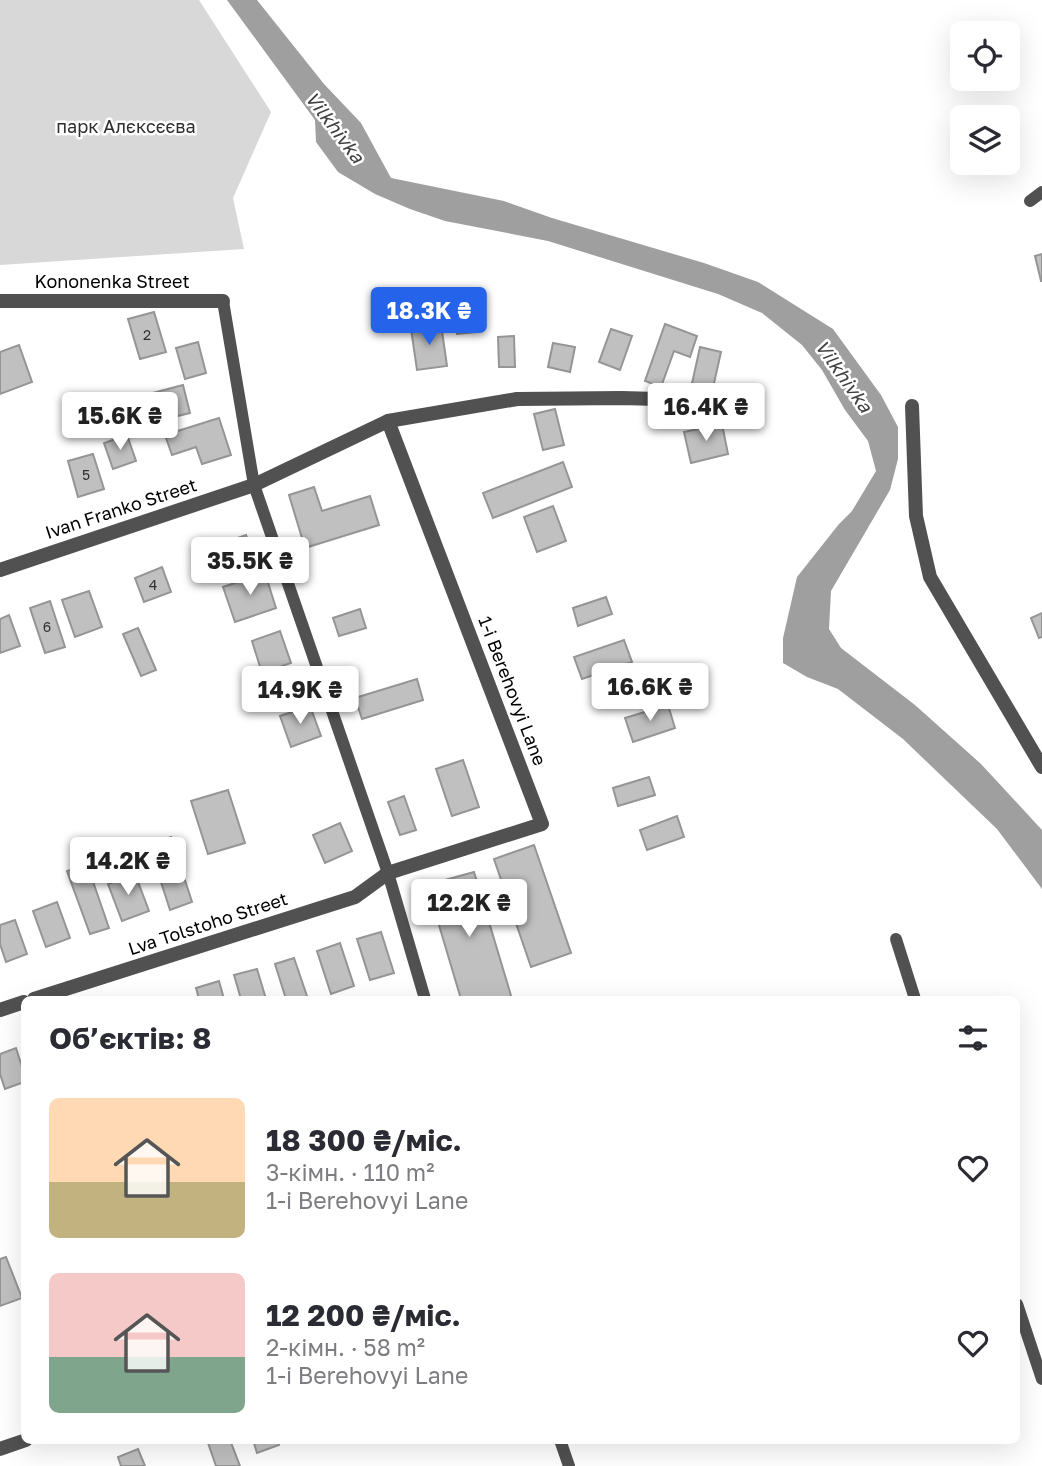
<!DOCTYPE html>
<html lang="uk">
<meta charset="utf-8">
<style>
:root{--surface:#fff;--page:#f2f2f3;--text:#2b2b33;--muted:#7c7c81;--accent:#2563eb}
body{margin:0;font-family:"Golos Text",sans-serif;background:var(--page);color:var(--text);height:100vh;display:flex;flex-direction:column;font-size:26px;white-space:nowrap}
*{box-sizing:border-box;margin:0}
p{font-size:23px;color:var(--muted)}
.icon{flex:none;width:38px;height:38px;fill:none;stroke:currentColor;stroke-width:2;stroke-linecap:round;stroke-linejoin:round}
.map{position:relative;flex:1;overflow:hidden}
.details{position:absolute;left:21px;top:996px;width:999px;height:448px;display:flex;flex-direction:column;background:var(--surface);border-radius:10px;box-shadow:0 7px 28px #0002}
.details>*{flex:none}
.fabs{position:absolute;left:950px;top:21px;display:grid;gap:14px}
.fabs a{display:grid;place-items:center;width:70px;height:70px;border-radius:10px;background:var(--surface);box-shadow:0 7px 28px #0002;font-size:35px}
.price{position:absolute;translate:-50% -60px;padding:0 16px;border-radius:7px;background:#fff;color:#222;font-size:23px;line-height:46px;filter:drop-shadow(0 2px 4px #0008)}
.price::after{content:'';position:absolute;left:50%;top:42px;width:21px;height:16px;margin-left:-10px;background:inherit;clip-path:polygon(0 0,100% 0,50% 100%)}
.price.active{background:var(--accent);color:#fff}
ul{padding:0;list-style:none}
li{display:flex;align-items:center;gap:21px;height:175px;padding:0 28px}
li span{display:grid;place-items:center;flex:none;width:196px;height:140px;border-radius:10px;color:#555}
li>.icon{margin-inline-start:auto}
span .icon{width:84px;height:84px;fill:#fffc;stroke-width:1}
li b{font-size:30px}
h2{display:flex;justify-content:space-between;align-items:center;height:84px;padding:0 28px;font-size:30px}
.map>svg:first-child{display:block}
</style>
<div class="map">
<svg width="1042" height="1466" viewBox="0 0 1042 1466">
<rect width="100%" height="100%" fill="#fff"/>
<path fill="#d8d8d8" d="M0,0H199L271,112L233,198L244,249L0,265Z"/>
<path fill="#9f9f9f" d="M227,0H257L324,84L361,123L391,178L504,201L552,218L704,263L758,282L833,329L881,395L898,427V459L890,490L831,591L829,629L841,648L915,705L981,764L1042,830V889L997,829L903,739L838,689L807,677L783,663V638L797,577L839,524L852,511L876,471L868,441L845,410L822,370L802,345L762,313L718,294L548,241L445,221L410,209L375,194L338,172L316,142L315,120Z"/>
<g fill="#c0c0c0" stroke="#959595" stroke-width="2">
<path d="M1042,254V281H1041L1035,256Z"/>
<path d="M471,296L475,332L457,334L453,298Z"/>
<path d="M154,312L166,352L140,359L128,319Z"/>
<path d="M441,324L447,366L417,370L411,329Z"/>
<path d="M665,324L697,336L690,357L674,351L661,387L645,381Z"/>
<path d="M611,329L632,336L620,370L599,362Z"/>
<path d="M514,336L515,367H499L498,337Z"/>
<path d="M198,342L206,373L185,379L176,348Z"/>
<path d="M553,343L575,347L570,372L548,367Z"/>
<path d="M19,345L32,382L0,394V352Z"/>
<path d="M700,347L721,352L712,392L691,388Z"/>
<path d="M183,385L190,413L137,426L130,399Z"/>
<path d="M555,409L564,445L543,450L534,414Z"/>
<path d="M219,418L231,455L202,464L196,447L172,455L165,435Z"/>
<path d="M722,424L728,454L691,463L684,432Z"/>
<path d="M127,435L136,461L113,469L104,443Z"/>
<path d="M93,454L104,489L78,497L68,461Z"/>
<path d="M563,462L572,487L493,518L483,493Z"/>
<path d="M314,487L322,511L370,496L379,525L305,548L289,495Z"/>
<path d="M553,506L566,541L537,552L524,517Z"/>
<path d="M246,535L256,564L234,572L223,543Z"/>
<path d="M162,567L171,592L144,602L135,578Z"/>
<path d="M265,573L276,608L235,622L223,587Z"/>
<path d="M89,591L102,627L75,637L62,600Z"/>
<path d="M606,597L612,614L578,626L573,608Z"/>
<path d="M50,601L65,647L45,653L30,608Z"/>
<path d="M360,609L366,628L339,636L333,618Z"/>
<path d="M1042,613V637L1039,638L1031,618Z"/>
<path d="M9,615L20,646L0,653V619Z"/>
<path d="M138,628L156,670L141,676L123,634Z"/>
<path d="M280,631L291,663L262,673L252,641Z"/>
<path d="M624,640L632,662L582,679L574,657Z"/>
<path d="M417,679L423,700L362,719L355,698Z"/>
<path d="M668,705L675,728L633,742L625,718Z"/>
<path d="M310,706L321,736L291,747L280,716Z"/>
<path d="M463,760L479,807L452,816L436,769Z"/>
<path d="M649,777L655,795L618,806L613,788Z"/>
<path d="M228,790L245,843L208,854L191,801Z"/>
<path d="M404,796L416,830L400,835L388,802Z"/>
<path d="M677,816L684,837L647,850L640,830Z"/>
<path d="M340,823L352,851L325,863L313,835Z"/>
<path d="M171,837L192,902L170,910L149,845Z"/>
<path d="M534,845L571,953L531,967L494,859Z"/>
<path d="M87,864L109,928L90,934L67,871Z"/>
<path d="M474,872L512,999H461L427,885Z"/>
<path d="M135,874L149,911L122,921L108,884Z"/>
<path d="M57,902L70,938L46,947L33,911Z"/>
<path d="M15,920L27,954L6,962L0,944V925Z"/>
<path d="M381,932L394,973L370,980L357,939Z"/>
<path d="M340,943L354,986L331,994L317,951Z"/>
<path d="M294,958L308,999H286L275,964Z"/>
<path d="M257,969L266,999H241L234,975Z"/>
<path d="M219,981L224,999H199L196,988Z"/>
<path d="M16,1048L24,1073V1082L5,1089L0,1074V1054Z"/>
<path d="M6,1257L22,1298L0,1306V1259Z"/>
<path d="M207,1440H230L240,1466H216Z"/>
<path d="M253,1440H277L279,1445L257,1453Z"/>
<path d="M138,1449L145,1466H121L118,1457Z"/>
</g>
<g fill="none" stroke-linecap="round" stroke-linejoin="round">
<g stroke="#515151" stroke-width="12">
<path d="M1030,201L1042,192"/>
<path d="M223,301L254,485L388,873L425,999"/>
<path d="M896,939L915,999"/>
<path d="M1017,1304L1042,1379"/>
<path d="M560,1440L569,1466"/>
</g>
<g stroke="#515151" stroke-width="14">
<path d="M0,301H223"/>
<path d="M912,406L916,516L930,577L1042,767"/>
<path d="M388,421L517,399L622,398L727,401"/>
<path d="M0,570L254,485L388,421L542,824L388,873L355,897L34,999"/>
<path d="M0,1010L24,1002"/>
<path d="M0,1449L26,1440"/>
</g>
</g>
<g text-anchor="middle" stroke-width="5" stroke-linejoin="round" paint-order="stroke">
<g font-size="14" fill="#303030">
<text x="147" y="340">2</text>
<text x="86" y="480">5</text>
<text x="153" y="590">4</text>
<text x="47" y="632">6</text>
</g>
<g font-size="18" fill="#2f2f2f" stroke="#fff">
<text x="126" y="133">парк Алєксєєва</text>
</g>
<g font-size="18" fill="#000" stroke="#fff">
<text x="112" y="288">Kononenka Street</text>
<text transform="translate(121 509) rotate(-18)" y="6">Ivan Franko Street</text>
<text transform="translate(512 691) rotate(69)" y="6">1-i Berehovyi Lane</text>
<text transform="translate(208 924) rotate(-18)" y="6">Lva Tolstoho Street</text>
</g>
<g font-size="19" font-style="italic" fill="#404040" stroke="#fff">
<text transform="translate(335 127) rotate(53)" y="7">Vilkhivka</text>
<text transform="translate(844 376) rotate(55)" y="7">Vilkhivka</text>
</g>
</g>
</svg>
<div class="fabs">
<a><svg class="icon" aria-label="locate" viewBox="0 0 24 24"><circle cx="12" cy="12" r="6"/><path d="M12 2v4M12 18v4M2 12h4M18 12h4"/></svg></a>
<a><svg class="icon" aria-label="layers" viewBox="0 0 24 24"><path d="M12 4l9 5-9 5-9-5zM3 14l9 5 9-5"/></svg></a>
</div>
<b class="price active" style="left:429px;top:347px">18.3K ₴</b>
<b class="price" style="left:706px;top:443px">16.4K ₴</b>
<b class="price" style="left:120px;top:452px">15.6K ₴</b>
<b class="price" style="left:250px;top:597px">35.5K ₴</b>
<b class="price" style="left:650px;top:723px">16.6K ₴</b>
<b class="price" style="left:300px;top:726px">14.9K ₴</b>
<b class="price" style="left:128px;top:897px">14.2K ₴</b>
<b class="price" style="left:469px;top:939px">12.2K ₴</b>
<section class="details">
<h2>Об’єктів: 8<svg class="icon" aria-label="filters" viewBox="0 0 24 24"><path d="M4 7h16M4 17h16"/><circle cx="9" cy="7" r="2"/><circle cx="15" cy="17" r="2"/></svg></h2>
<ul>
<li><span style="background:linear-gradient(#ffd9b3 60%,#c2b280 0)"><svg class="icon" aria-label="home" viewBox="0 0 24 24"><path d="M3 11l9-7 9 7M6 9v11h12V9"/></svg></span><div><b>18 300 ₴/міс.</b><p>3-кімн. · 110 m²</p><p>1-i Berehovyi Lane</p></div><svg class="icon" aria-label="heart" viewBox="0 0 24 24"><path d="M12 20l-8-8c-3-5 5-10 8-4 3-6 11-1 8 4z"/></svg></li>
<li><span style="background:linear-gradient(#f6c9c9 60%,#7fa58c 0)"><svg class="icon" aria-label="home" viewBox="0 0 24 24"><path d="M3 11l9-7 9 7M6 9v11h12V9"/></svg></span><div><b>12 200 ₴/міс.</b><p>2-кімн. · 58 m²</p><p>1-i Berehovyi Lane</p></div><svg class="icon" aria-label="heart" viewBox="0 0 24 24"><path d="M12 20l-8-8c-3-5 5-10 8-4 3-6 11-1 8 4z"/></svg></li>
</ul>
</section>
</div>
